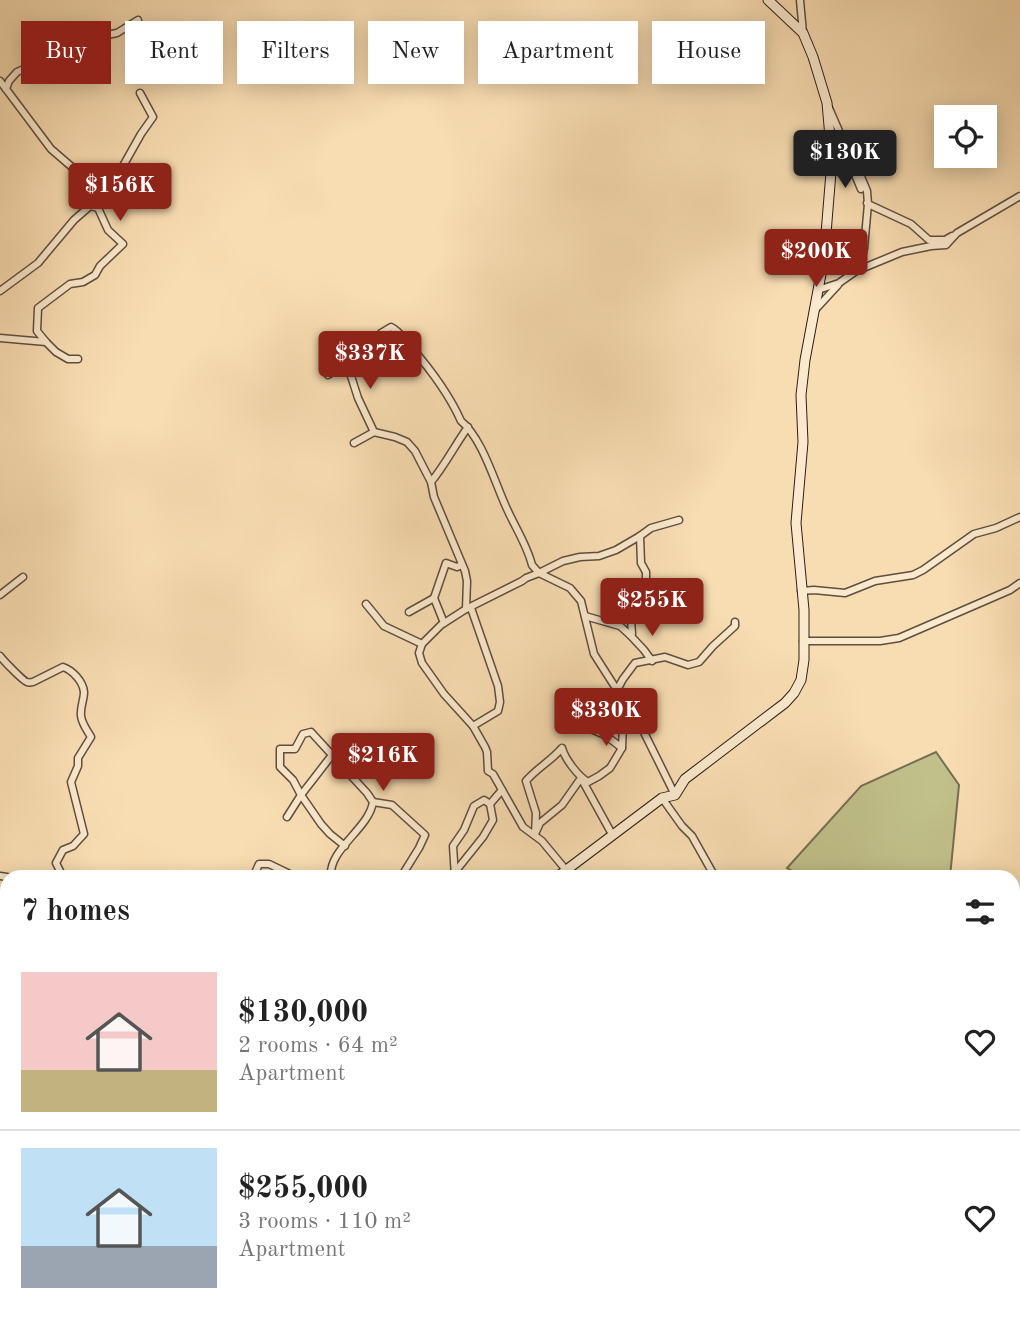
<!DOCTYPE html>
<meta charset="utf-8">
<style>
:root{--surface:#fff;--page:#f2f2f2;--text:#222;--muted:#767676;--line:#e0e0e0;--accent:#8f2418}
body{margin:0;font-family:"Old Standard TT",serif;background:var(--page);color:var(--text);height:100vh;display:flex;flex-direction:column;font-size:26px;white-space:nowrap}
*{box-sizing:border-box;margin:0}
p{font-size:23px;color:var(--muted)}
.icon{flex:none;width:38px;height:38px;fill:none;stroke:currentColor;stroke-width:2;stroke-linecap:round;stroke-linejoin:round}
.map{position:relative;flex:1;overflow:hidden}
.sheet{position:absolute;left:0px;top:870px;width:1020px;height:450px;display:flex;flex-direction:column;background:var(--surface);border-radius:21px 21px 0 0;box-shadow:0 4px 18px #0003}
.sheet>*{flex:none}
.hud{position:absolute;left:21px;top:21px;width:978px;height:63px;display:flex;gap:14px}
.controls{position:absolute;left:934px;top:105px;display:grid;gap:14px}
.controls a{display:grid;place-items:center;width:63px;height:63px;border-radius:0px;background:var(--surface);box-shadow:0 4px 18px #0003;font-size:35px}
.price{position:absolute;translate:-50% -60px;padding:0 16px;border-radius:7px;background:var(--accent);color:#fff;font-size:23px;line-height:46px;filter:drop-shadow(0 2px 4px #0008)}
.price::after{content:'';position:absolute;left:50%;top:42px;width:21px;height:16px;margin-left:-10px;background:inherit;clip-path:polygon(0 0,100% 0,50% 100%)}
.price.selected{background:#222;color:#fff}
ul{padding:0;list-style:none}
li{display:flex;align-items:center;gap:21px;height:175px;padding:0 21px}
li+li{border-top:2px solid var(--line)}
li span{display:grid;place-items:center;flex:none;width:196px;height:140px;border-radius:0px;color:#555}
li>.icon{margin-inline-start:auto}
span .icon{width:84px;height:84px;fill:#fffc;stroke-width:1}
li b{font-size:30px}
h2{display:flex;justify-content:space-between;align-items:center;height:84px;padding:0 21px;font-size:30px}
.chip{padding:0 24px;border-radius:0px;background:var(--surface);box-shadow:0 4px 18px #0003;font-size:24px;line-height:63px}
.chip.selected{background:var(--accent);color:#fff}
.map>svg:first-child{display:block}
</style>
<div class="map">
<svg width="1020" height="1318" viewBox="0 0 1020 1318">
<rect width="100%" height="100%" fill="#f9ddb2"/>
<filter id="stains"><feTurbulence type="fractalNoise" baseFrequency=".00286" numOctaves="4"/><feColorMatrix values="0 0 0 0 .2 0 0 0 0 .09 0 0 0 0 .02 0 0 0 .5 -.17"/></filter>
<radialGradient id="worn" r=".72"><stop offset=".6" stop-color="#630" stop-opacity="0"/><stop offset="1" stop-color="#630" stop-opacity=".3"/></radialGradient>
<g fill="#c1c08a" stroke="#766f52" stroke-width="2">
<path d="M936,752L959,785L950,877H803L787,868L861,786Z"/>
<path d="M1020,1250V1318H1000L1001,1313L1013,1312V1255Z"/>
</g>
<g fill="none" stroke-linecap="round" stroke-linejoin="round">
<defs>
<g id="street">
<path d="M800,0L803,33"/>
<path d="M0,81L51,149L80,174L90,196V206L98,208L108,230L123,244L100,266L95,275L83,282L70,284L38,308L37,331L46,342L56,352L68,359H78"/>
<path d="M6,89L9,81L17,72L37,63L61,44L117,33L138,20"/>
<path d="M829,108L842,138L847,143L867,191L868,204L864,248L860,267L856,271"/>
<path d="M832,160L851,165L861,189"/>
<path d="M867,203L868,204L911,224L929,240H945L952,236"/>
<path d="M818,290L839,283L856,271L902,252L931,246L946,245L957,233L1020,196"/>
<path d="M0,291L38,263L74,220L90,206L96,197L123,166L141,134L153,117L140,93"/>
<path d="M815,310L838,285"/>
<path d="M0,338L46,342"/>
<path d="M344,366L351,376L358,398L374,432"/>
<path d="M328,375L359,356L381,333L391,327C400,331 404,339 411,347C431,370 449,394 461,421C483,439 495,484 507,509C515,527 527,545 532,565L539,573L570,588L581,601L594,654L617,690L630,704L675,795"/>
<path d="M354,443L374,432L395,437L407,442L415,451L431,482L434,497L465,571L467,581L466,609"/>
<path d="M431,482C445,465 455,445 468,427"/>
<path d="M801,591L814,590L845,593L875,581L913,575L923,570L974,534L996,528L1020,517"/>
<path d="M0,595L23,577"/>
<path d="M366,604L384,626L422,644"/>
<path d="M471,608L498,686L500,702L498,711L473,726"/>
<path d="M409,612L434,598"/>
<path d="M585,616L620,626L630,635L632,634L631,619L640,601L646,578V572L641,563L640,536L651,528L679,520"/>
<path d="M444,623L434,598L446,563L457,567L462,565"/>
<path d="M630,635L644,650L652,661"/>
<path d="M803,641H880L899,638L1010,590L1020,583"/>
<path d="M0,656C3,660 24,682 27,682C29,683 31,682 33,682L63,667C72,670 83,681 84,692C84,700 80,707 81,716C82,724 87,730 91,737L78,758V766L71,782L84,834L73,846L63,850L56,863L63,877"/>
<path d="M617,690L623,679L635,663L665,657L688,665L699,662L713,646L735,626V622"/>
<path d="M567,717L580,728L591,729L605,735L622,748"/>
<path d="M662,798L682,826L692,836L715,877"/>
<path d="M373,802L392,805L425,835L419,848L401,877"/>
<path d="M287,817L301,795L332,755L349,752"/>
<path d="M613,836L581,778L562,805L540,823L535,834L536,813L526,781C537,768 551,761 562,748C565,759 578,776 588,782L599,776L610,768L622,748L623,725L630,704"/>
<path d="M566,870L542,841L523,827L493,774L488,771L487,752L485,747L473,726L444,694L422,663L419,653L422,644L441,625L466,609L522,581L526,578L539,573L563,561L580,557L599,556L616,550L640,536"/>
<path d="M455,872L483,837L493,820L490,804L502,790"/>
<path d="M0,876L7,877"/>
<path d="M256,877L255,873L259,864H269L296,877"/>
<path d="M331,877C328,849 369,829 373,802L367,793L311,732L303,734L295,749H280V767L293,780L301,795L321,824L330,834L345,846"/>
<path d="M455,877L453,846L464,830L474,806L484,800L490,804"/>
<path d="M0,1265L7,1258"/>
<path d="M280,1318L284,1312"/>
</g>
<g id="secondary">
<path d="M557,877L662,798L675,795L685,779L785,703L794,693L801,680L804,660V610L796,523L803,442L801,395L805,360L824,258L832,160L827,103L813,57L803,33L768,0"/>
<path d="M227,1318L228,1312"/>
</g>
</defs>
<use href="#street" stroke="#5e4e3f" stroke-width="9"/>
<use href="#secondary" stroke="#2a1e19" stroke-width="11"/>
<use href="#street" stroke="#fbe9cd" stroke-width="6"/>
<use href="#secondary" stroke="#fbe9cd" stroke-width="9"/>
</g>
<rect width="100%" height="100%" filter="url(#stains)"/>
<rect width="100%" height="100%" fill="url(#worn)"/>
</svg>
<div class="controls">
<a><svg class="icon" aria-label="locate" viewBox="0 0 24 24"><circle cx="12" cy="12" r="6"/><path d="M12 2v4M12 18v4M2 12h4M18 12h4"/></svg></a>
</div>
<b class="price selected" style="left:845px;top:190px">$130K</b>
<b class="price" style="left:120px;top:223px">$156K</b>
<b class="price" style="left:816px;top:289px">$200K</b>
<b class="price" style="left:370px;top:391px">$337K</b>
<b class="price" style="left:652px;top:638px">$255K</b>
<b class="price" style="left:606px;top:748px">$330K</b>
<b class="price" style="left:383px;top:793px">$216K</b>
<div class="hud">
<a class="chip selected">Buy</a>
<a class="chip">Rent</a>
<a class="chip">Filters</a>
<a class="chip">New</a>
<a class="chip">Apartment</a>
<a class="chip">House</a>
</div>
<section class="sheet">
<h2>7 homes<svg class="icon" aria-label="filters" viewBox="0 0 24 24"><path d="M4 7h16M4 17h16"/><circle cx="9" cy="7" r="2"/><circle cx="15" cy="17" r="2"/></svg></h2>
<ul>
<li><span style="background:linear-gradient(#f6c9c9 70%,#c2b280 0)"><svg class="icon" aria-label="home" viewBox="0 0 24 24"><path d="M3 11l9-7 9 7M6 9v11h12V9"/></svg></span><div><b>$130,000</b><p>2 rooms · 64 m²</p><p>Apartment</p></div><svg class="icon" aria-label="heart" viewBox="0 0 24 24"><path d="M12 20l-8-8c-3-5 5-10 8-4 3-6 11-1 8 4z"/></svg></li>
<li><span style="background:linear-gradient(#bfe0f5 70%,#9aa5b1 0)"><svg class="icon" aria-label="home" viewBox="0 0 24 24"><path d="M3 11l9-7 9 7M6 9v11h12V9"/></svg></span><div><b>$255,000</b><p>3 rooms · 110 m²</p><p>Apartment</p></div><svg class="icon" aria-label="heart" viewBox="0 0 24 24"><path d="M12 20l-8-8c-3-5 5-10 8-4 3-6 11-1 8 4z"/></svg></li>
</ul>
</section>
</div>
